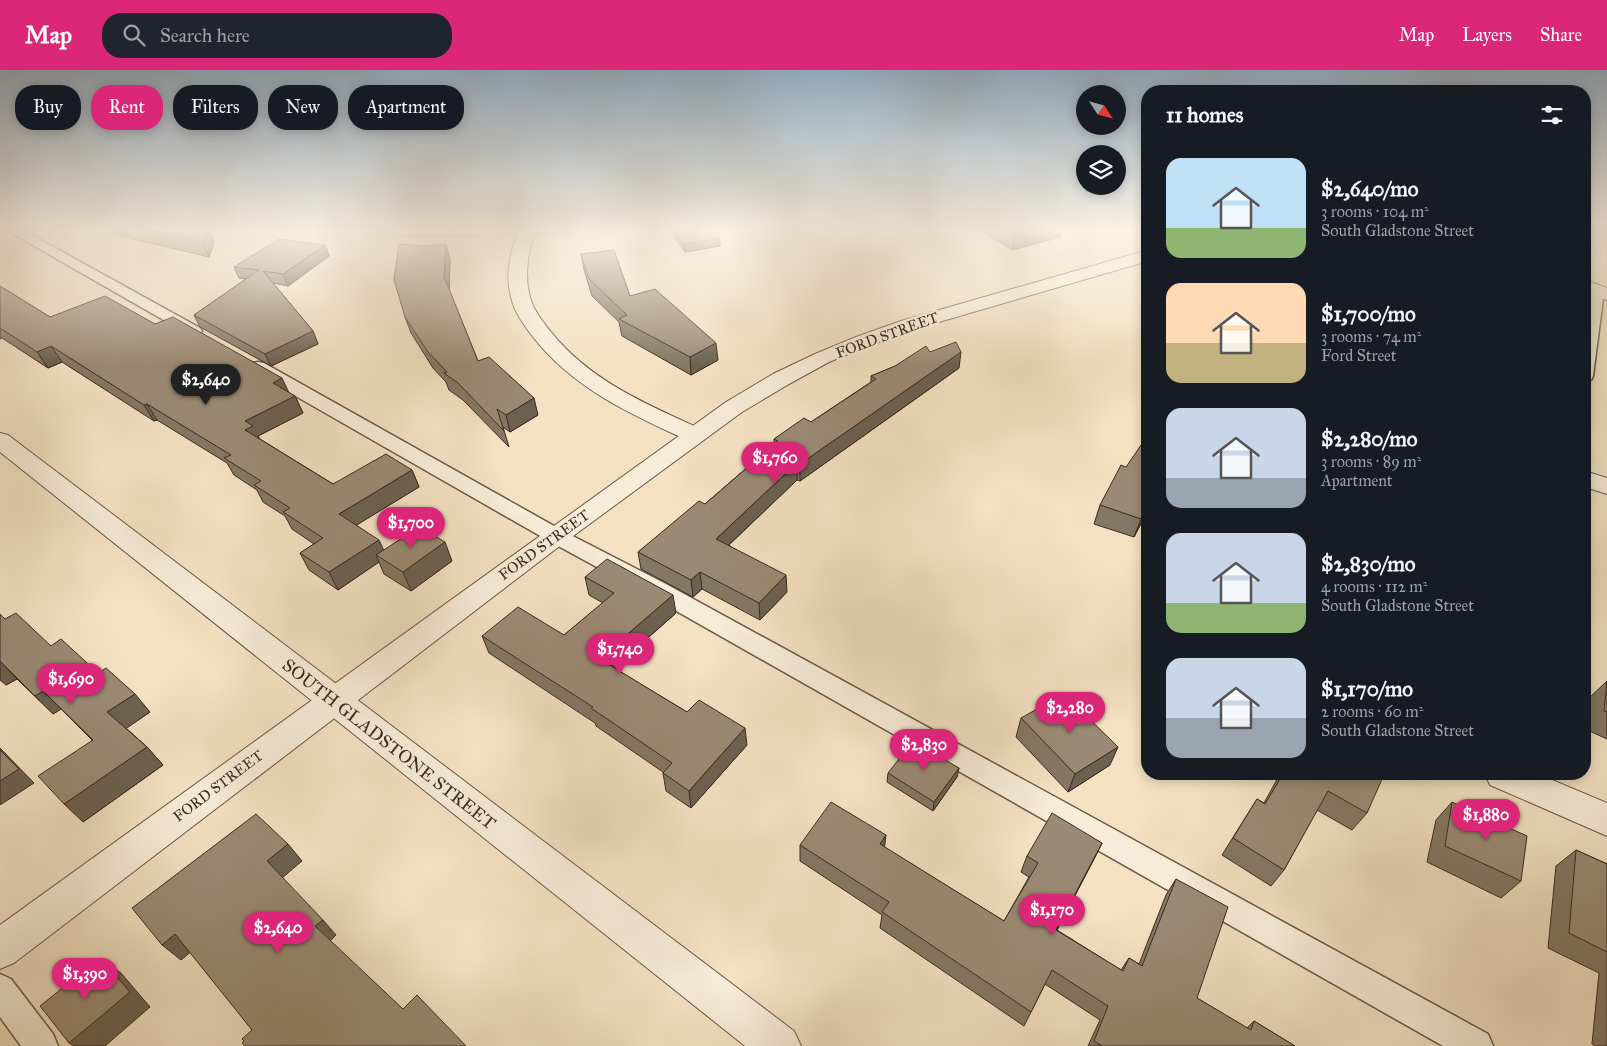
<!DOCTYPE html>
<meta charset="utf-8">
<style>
:root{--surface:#171b24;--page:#20242c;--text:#f1f3f6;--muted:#9ea1a6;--accent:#db2777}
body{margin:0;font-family:"IM FELL Great Primer",serif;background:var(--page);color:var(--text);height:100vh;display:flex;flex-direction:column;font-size:19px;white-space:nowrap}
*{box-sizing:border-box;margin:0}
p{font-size:16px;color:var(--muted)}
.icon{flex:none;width:28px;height:28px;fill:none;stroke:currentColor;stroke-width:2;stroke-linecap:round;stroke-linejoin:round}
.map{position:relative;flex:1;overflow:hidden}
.panel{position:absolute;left:1141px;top:15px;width:450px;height:695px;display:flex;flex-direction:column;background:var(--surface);border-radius:20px;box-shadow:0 2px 12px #0003}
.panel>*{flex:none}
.hud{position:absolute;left:15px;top:15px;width:475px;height:45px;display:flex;gap:10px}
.needle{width:32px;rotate:126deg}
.controls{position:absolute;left:1076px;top:15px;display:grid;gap:10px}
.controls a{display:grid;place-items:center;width:50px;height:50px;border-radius:50%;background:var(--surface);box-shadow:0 2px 12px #0003;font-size:25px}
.price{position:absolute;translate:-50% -42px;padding:0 11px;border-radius:18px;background:var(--accent);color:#fff;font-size:16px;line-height:32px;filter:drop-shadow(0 1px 2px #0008)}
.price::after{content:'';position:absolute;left:50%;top:30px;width:15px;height:11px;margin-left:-8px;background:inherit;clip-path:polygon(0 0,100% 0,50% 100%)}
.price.current{background:#222;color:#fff}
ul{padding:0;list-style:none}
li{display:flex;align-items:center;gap:15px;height:125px;padding:0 25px}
li span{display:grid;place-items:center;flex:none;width:140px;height:100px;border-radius:15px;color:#555}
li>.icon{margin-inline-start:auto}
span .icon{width:60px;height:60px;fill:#fffc;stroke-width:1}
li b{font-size:21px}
h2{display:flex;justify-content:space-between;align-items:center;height:60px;padding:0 25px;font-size:21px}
.tag{padding:0 18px;border-radius:20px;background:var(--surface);box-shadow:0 2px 12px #0003;font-size:18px;line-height:45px}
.tag.current{background:var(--accent);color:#fff}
header{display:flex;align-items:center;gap:30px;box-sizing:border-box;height:70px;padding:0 25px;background:var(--accent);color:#fff}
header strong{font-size:24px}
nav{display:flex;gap:28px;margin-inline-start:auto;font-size:18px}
.search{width:350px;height:45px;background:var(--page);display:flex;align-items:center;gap:12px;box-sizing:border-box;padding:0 18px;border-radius:20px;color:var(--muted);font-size:19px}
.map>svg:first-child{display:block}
</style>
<header>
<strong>Map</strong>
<div class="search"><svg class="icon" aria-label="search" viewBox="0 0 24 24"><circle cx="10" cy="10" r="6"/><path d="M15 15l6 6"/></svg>Search here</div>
<nav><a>Map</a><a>Layers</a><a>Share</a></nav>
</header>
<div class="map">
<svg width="1607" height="976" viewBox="0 0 1607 976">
<rect width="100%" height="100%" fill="#f3e1c2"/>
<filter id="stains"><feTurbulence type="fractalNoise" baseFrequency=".004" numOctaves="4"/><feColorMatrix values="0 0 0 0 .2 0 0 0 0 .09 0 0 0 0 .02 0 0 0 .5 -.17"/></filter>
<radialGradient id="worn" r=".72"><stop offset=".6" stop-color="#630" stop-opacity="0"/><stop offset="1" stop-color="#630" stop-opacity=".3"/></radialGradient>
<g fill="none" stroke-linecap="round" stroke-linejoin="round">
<defs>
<g id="service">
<path d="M3,158H19L200,258L202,261L200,264H188Z"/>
<path d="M1597,217L1602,218L1604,221L1593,306L1591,310L1585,311V251L1590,221L1592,218Z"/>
<path d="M258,292L264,293L563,461L666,514L1488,964L1493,976H1443L650,526L549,471L252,301L250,297L252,293Z"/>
<path d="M0,904L11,909L53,964L58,976H21L0,947Z"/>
</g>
<g id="minor">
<path d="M361,158H556L554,162L534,163C528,185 524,205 530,227C534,241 542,251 551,262C590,311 648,335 703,360L707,365L703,370L695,372L687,370C630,344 573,318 533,267C524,255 514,242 511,227C505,205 510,185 517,164L423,166L369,163L363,162Z"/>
<path d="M0,363L8,365L794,961L801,976H745L0,382Z"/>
<path d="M1585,401L1607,408V424L1585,417Z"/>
<path d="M1485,704H1538L1607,733V766L1490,715Z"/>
</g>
<g id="tertiary">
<path d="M1148,180V191L915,259L870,275L829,292L789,314L742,342L565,472L14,893L0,899V855L726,332L773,304L815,284L856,267L901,251Z"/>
<path d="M1585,210L1607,218V230L1585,222Z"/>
</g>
</defs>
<use href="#service" stroke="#685847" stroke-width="3"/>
<use href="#minor" stroke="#685847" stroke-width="2"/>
<use href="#tertiary" stroke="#685847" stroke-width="2"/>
<use href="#service" fill="#f7ecd7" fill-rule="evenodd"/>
<use href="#minor" fill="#f7ecd7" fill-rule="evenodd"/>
<use href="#tertiary" fill="#f7ecd7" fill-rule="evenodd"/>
</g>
<g fill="#847763" stroke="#3a2b1e">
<path d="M105,158H208L214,172L209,187L121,166Z"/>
<path d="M668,158H719L720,176L685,182Z"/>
<path d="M978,158H1062L1060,167L1012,180Z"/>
<path d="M325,175L329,186L288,216L273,213L313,261L318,274L271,296L200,257L194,245L246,209L239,208L234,197Z"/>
<path d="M581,184L630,226L718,290L691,305L622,266L619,252L592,226L584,200Z"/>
<path d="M450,189L449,219L478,291L538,345L510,362L503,357L509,377L463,330L449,320L446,312L433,298L411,263L405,247Z"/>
<path d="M0,216L50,247L155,254L289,323L295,326L303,343L258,366L260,369L333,414L412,400L419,417L356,455L384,480L452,491L411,521L384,504L379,492L338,520L309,500L300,483L314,474L292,459L285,446L263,432L257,420L234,405L227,393L157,350L154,351L62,292L48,298L2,268L0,269Z"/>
<path d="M930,282L959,298L800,411L797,410L729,475L787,522L760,550L702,519L693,527L641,499L638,482L705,434L774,374V369L811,352L871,312V306Z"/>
<path d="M1100,435L1148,440L1134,467L1094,454Z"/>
<path d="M585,507L676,543L614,598L687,642L747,675L691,738L666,721L663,703V702L596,656L595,653L489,583L482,566L564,565L603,533L589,525Z"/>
<path d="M5,549L98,603L150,642L126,658L147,677L163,695L83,752L92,670L61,639L53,644L17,609L6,615Z"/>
<path d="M1607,611V669L1585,659L1588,629Z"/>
<path d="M1021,648L1110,695L1068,722L1016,667Z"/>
<path d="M959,698L957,707L933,741L887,712L888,703Z"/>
<path d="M1280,704H1377L1367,743L1352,760L1317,740L1284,800L1271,816L1222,785L1257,729L1264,733Z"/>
<path d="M1452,732L1521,811L1501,828L1427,792L1436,750Z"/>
<path d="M1102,773L1094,789L1057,860L1121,900L1129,888L1139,894L1166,825L1176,809L1197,928L1247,958L1254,951L1295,976H1088L1100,950L1045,914L1024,956L880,858L882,845L800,791V775L884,777L1004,851L1029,807L1021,802L1027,786Z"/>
<path d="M1576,780L1607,794V976H1595L1592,974L1599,903L1548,878L1556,796Z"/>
</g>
<g fill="#6c6150" stroke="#3a2b1e">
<path d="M207,158L214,172L209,187L202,172Z"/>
<path d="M719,158L720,176L685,182L684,174Z"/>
<path d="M1038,158H1062L1060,167L1012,180L1015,164Z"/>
<path d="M446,174L450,189L449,223L444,207Z"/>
<path d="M325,175L329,186L288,216L283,204Z"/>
<path d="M313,261L318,274L271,296L265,284Z"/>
<path d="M716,273L718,290L691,305L690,287Z"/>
<path d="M51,276L62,292L48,298L37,282Z"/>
<path d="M961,282L959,298L800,411V394Z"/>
<path d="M282,308L290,325L273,313Z"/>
<path d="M295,326L303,343L258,366L261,372L245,360V351Z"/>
<path d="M534,328L538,345L510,362L506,345Z"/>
<path d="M147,334L157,350L154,351L144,335Z"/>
<path d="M797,393V410L717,486L716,469Z"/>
<path d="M412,400L419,417L347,461L339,444Z"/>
<path d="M1148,435V440L1134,467L1141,449Z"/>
<path d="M379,470L387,487L376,485L379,492L338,520L329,502Z"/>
<path d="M445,472L452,491L411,521L403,502Z"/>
<path d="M700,502L702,519L693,527L691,510Z"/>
<path d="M786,505L787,522L760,550L759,533Z"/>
<path d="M673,525L676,543L611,600L601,587Z"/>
<path d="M0,591L17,609L6,615L0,610Z"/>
<path d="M43,621L61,639L53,644L35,626Z"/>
<path d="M135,624L150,642L124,660L107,642Z"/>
<path d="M745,658L747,675L691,738L689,721Z"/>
<path d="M147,677L163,695L83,752L64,734Z"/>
<path d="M1118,677L1110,695L1068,722L1075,704Z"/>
<path d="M0,678L34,713L0,735Z"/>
<path d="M959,698L957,707L933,741L934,732Z"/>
<path d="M886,765L884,782L880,774Z"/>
<path d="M1102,773L1094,789L1049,875L1056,860Z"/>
<path d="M288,774L302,791L282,808L267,791Z"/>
<path d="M323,850L336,865L329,872L315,856Z"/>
<path d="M175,864L193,880L181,890L162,875Z"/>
<path d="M100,888L121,903L150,937L105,976H74L69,973Z"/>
</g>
<g fill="#9a8a73" stroke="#3a2b1e">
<path d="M143,158H207L202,172Z"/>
<path d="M673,158H719L720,168L684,174Z"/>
<path d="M1005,158H1038L1015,164Z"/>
<path d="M279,169L325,175L283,204L263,201L313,261L265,284L194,245L259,200L234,197Z"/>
<path d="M399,174L424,176L446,174L444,207L478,291L489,287L534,328L506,345L497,339L504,361L458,313L444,303L447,302L428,282L405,247L394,210Z"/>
<path d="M614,180L630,226L655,219L716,273L690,287L619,249L627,245L589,209L581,184Z"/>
<path d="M0,216L50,247L105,226L155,254L173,247L282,308L273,313L295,326L245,351L253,356L245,360L333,414L386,384L412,400L339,444L379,470L329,502L300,483L323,468L283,442L290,438L254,415L261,411L224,388L231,385L147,334L144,335L51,276L37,282L0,258Z"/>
<path d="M956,272L961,282L800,394L797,393L716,469L786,505L759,533L700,502L691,510L638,482L699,431L705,434L778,371L774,369L804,348L811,352L876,309L871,306L895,296L926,276L930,282Z"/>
<path d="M1148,365V435L1141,449L1100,435L1121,395L1126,397Z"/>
<path d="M419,457L445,472L403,502L376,485Z"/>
<path d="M607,489L673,525L601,587L609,592L608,594L687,642L699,630L745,658L689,721L663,703L672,693L591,638L593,637L482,566L518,537L564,565L614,523L585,507Z"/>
<path d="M16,543L51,576L61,569L98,603L106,598L135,624L107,642L147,677L64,734L38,706L93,670L43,621L35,626L0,591V544L5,549Z"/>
<path d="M1607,611V642L1604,641Z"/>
<path d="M1064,624L1118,677L1075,704L1021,648Z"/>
<path d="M913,671L959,698L934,732L888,703Z"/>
<path d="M0,680L19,699L0,711Z"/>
<path d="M1283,704H1377L1383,707L1367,743L1328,721L1284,800L1233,768L1257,729L1265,734Z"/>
<path d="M831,732L886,765L880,774L1004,851L1038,793L1027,786L1052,743L1102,773L1056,860L1123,901L1129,888L1142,896L1176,809L1228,837L1197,928L1251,960L1254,951L1295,976H1102L1094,971L1108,936L1052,900L1031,942L882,842L889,832L800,775Z"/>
<path d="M1452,732L1527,766L1521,811L1445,776Z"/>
<path d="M256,744L288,774L267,791L323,850L315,856L403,939L417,925L466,976H245L242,973L244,971L242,969L252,960L175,864L162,875L132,838Z"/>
<path d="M1576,780L1607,794V882L1569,863Z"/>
<path d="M100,888L130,922L69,973L40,936Z"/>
</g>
<linearGradient id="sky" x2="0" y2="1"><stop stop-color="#93adc2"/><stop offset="0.54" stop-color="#faf2e4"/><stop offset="1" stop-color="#faf2e4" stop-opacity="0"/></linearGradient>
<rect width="1607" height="295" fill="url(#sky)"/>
<g text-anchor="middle" stroke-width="5" stroke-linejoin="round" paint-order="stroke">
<g font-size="15" fill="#3a2b1e" stroke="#f7ecd7">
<text transform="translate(887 265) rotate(-20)" y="5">FORD STREET</text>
<text transform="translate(544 475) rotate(-36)" y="5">FORD STREET</text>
<text transform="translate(218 716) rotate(-37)" y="5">FORD STREET</text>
</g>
<g font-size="18" fill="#3a2b1e" stroke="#f7ecd7">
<text transform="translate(389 674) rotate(38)" y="6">SOUTH GLADSTONE STREET</text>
</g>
</g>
<rect width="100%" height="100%" filter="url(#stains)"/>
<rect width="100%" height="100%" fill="url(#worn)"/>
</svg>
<div class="controls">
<a><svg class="needle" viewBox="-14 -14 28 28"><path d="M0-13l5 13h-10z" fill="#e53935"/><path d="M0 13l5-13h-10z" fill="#9ea1a6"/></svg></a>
<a><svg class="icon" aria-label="layers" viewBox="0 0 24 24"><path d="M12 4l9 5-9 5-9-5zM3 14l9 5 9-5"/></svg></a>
</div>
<b class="price current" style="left:206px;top:336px">$2,640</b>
<b class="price" style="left:775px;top:414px">$1,760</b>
<b class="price" style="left:411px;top:479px">$1,700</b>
<b class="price" style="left:620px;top:605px">$1,740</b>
<b class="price" style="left:71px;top:635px">$1,690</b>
<b class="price" style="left:1070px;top:664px">$2,280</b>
<b class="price" style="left:924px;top:701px">$2,830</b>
<b class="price" style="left:1486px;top:771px">$1,880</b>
<b class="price" style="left:1052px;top:866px">$1,170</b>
<b class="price" style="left:278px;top:884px">$2,640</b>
<b class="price" style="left:85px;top:930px">$1,390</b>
<div class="hud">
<a class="tag">Buy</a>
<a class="tag current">Rent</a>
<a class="tag">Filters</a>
<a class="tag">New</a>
<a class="tag">Apartment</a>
</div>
<section class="panel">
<h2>11 homes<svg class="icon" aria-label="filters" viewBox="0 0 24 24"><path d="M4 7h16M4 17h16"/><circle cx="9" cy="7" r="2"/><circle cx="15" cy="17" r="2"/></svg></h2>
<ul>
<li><span style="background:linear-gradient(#bfe0f5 70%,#8fb573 0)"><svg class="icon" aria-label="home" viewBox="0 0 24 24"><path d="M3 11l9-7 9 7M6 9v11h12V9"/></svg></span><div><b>$2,640/mo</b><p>3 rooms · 104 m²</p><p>South Gladstone Street</p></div></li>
<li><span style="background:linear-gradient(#ffd9b3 60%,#c2b280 0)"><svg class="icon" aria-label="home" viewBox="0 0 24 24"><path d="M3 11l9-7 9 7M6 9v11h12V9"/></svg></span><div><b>$1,700/mo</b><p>3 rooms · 74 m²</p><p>Ford Street</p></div></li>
<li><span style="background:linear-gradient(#c9d6e8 70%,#9aa5b1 0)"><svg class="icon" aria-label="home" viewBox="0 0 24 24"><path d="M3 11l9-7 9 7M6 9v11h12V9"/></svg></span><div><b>$2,280/mo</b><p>3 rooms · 89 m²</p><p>Apartment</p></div></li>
<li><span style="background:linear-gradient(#c9d6e8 70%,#8fb573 0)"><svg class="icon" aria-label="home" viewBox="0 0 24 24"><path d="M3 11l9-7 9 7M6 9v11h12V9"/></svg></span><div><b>$2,830/mo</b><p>4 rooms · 112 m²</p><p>South Gladstone Street</p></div></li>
<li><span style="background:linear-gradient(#c9d6e8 60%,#9aa5b1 0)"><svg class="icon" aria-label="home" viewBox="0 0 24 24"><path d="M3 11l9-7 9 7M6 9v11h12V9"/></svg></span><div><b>$1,170/mo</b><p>2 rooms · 60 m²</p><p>South Gladstone Street</p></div></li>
</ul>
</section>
</div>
